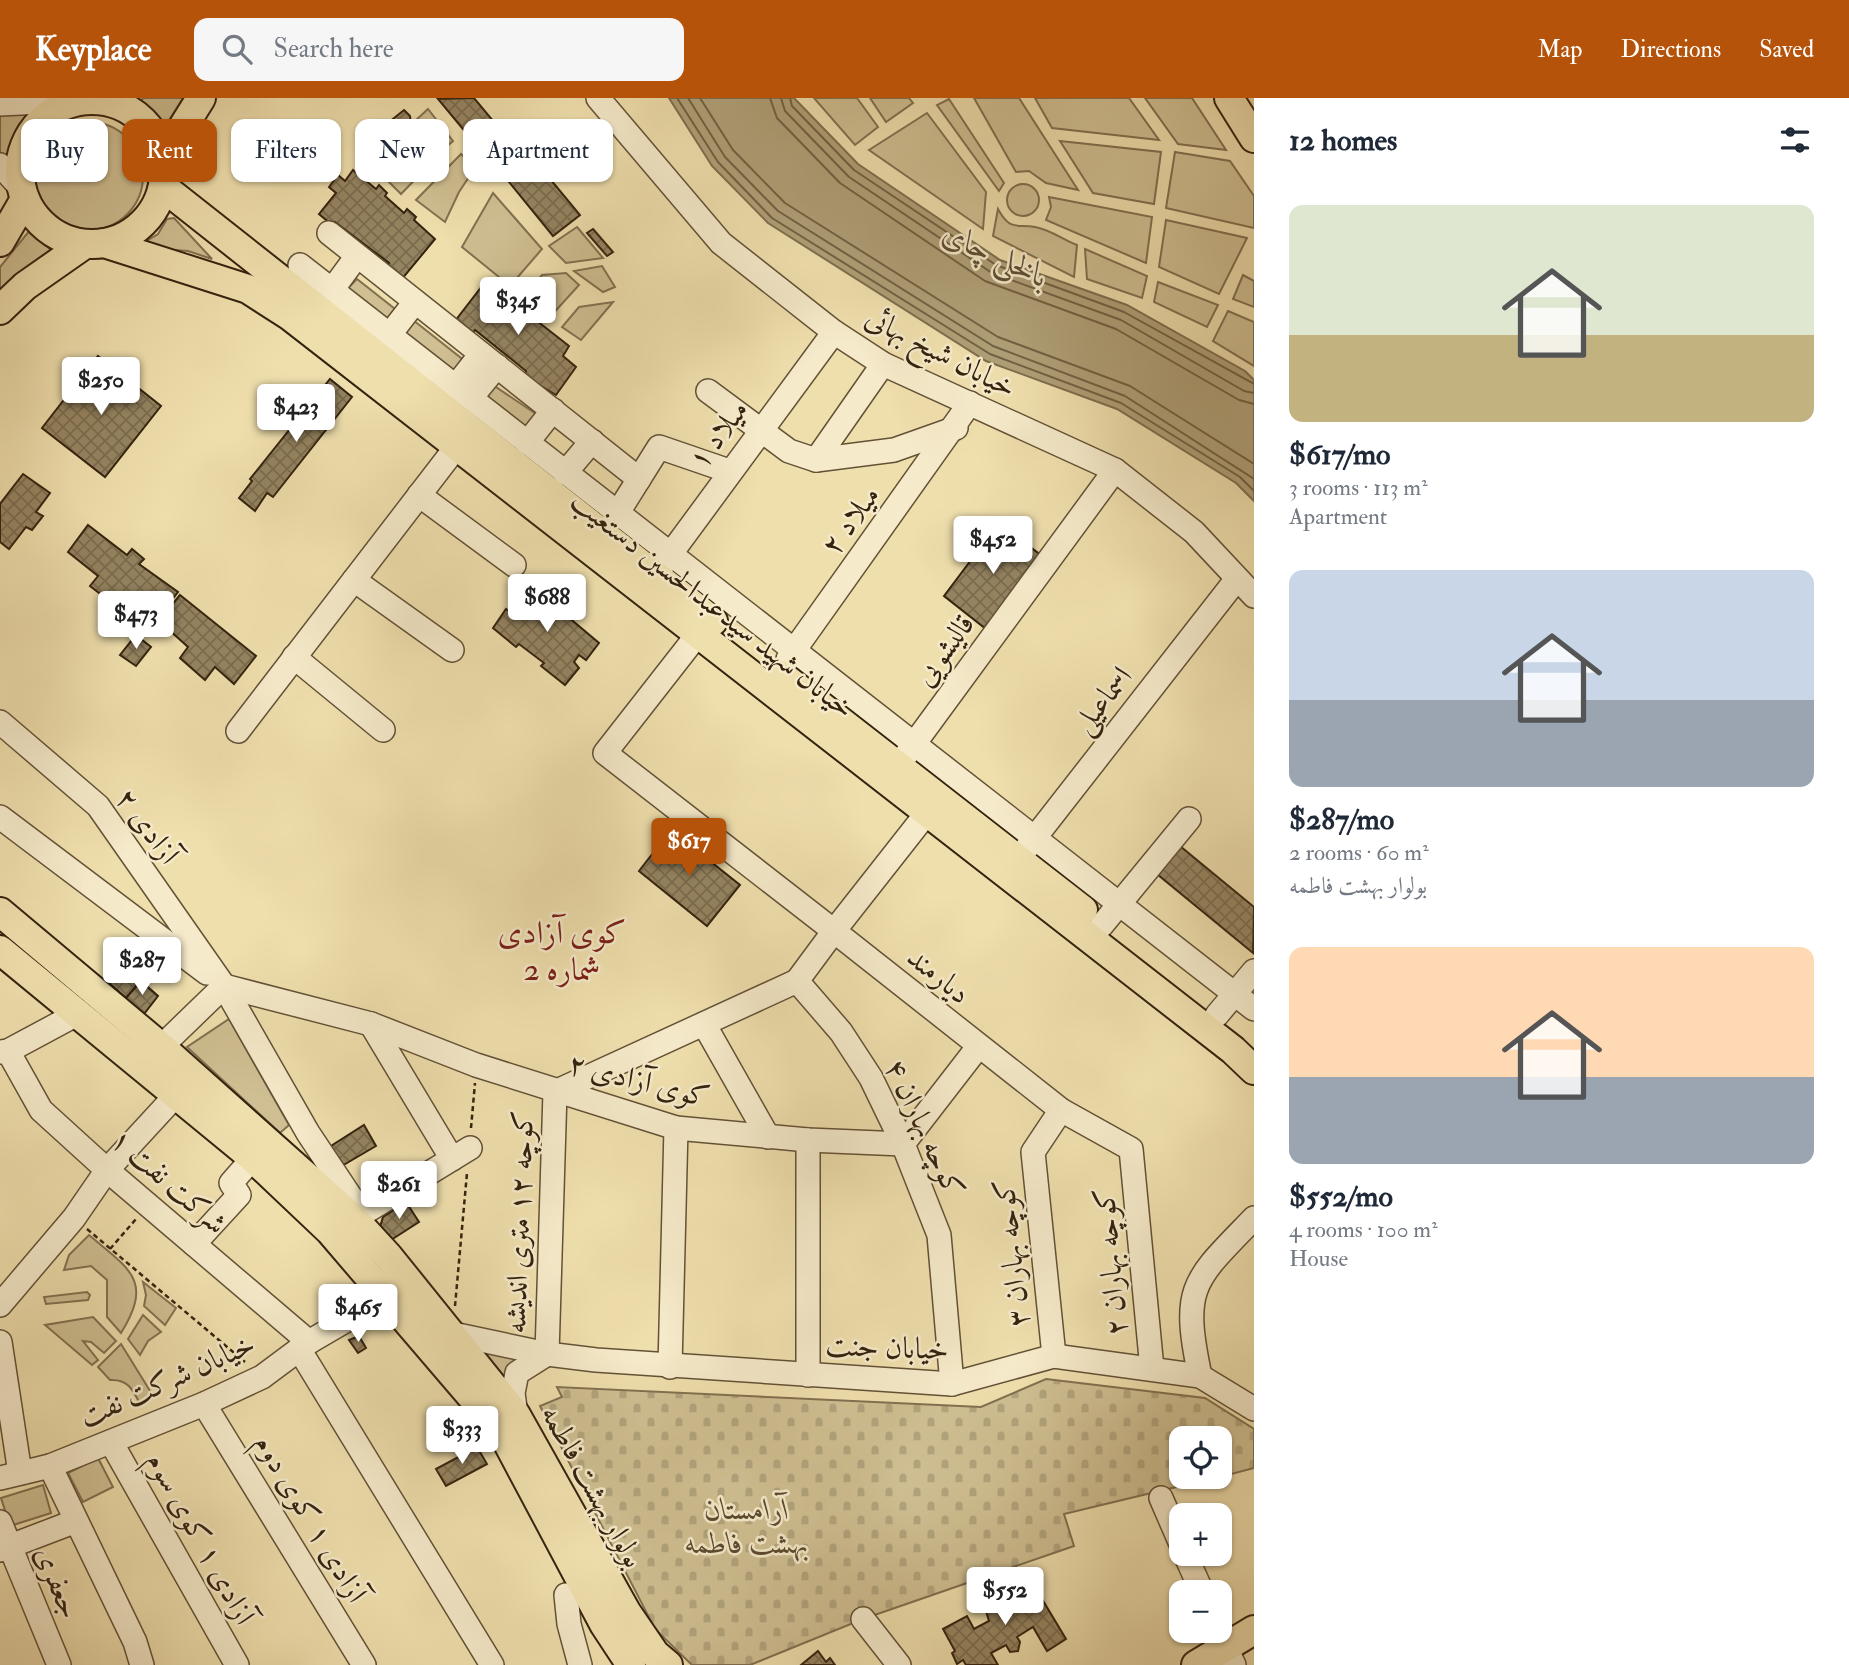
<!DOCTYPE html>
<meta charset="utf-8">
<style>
:root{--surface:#fff;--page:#f6f6f7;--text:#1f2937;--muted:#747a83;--accent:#b45309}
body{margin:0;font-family:"IM FELL Double Pica",Amiri,serif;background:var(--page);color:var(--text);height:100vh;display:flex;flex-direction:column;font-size:26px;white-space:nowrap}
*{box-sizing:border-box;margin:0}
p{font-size:23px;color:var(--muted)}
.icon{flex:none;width:38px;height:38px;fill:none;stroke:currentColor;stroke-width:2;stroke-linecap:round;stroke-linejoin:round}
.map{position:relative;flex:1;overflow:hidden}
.drawer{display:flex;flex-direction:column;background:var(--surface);width:595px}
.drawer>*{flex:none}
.hud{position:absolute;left:21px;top:21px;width:665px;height:63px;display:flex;gap:14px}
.fabs{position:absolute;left:1169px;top:1328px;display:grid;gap:14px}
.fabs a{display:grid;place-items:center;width:63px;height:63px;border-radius:14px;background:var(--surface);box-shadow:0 2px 5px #0004;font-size:35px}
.price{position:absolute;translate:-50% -60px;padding:0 16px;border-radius:7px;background:#fff;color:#222;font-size:23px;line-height:46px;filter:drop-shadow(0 2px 4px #0008)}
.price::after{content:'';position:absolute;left:50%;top:42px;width:21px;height:16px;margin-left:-10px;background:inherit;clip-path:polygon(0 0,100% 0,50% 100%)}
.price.current{background:var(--accent);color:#fff}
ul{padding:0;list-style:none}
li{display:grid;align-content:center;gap:14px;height:371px;padding:0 35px}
li span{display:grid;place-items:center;height:217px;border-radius:14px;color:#555}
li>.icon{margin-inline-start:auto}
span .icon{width:126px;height:126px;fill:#fffc;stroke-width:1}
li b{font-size:30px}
h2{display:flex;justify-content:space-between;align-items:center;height:84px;padding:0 35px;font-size:30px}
.pill{padding:0 24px;border-radius:14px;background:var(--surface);box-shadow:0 2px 5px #0004;font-size:24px;line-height:63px}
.pill.current{background:var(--accent);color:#fff}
header{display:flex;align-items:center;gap:42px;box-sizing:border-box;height:98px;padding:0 35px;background:var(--accent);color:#fff}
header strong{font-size:33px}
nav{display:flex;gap:38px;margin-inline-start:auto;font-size:24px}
.search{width:490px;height:63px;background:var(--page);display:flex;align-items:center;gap:18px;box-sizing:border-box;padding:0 24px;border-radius:14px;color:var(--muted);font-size:26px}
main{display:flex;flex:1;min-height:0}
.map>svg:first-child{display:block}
</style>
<header>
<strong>Keyplace</strong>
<div class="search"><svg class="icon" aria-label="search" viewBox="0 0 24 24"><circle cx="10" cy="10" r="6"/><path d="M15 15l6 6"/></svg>Search here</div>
<nav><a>Map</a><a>Directions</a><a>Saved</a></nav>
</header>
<main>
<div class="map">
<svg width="1254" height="1567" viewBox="0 0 1254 1567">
<defs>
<pattern id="cemetery-stones" width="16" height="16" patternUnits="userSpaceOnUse" patternTransform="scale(1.75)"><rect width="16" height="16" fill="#cfbf92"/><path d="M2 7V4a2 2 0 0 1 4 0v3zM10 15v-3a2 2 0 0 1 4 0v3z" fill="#b2a47d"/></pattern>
<pattern id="building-cross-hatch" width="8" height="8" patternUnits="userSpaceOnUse" patternTransform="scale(1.75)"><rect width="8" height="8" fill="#958461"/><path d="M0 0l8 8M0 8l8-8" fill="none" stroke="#7a6c4e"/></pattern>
</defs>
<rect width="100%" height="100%" fill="#efdfad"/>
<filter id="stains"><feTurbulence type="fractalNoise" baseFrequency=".00286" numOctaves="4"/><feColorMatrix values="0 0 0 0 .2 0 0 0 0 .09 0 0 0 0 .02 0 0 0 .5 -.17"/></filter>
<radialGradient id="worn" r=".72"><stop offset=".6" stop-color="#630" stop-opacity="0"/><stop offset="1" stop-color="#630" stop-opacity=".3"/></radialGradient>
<g fill="#cfbf92" stroke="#827050" stroke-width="2">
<path d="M144,0H183L165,29L138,4Z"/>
<path d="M814,0H857L878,29L855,47Z"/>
<path d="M870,0H909L913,5L886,24Z"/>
<path d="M974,0H1019L1078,92L1046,85L1029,73L1016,74Z"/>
<path d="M1035,0H1129L1159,42L1052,30Z"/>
<path d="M1145,0H1192L1226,52L1178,46Z"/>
<path d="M949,1L1004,85L999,93L937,7Z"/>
<path d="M428,11L453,43L441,53L416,22Z"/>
<path d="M0,14H26L27,19L16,32L6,59L0,58Z"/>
<path d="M927,15L986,94L983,131L869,52Z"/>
<circle cx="89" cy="78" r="54"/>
<path d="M1060,43L1161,54L1154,106L1093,95Z"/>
<path d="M415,44L432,64L401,96L368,63L378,54L391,66Z"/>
<path d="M1175,54L1230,63L1254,98V130L1166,110Z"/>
<path d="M461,56L475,70L459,94L445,124L416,102Z"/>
<circle cx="1023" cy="102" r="16"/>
<path d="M493,95L542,151L510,188L462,149Z"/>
<path d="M1049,99L1152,119L1146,165L1046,122L1051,109Z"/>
<path d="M998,111C1010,133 1016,126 1035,129C1049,131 1064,142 1077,147L1074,179L993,138Z"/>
<path d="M174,120L212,161L188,153L148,150L145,144L158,136L167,121Z"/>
<path d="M1166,122L1247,140L1219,196L1159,169Z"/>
<path d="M577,129L603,160L566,165L549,148Z"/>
<path d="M30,132L52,153L0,197V169Z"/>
<path d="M1085,151L1147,178L1142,200L1087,181Z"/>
<path d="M602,168L615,189L603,194L574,173Z"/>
<path d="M566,175L579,187L550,219L525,199L542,177Z"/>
<path d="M1243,177L1254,183V209L1233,201Z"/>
<path d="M357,181L395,211L380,229L341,197Z"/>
<path d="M1158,184L1218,207L1207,229L1154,204Z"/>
<path d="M613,204L581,242L562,229L579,209Z"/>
<path d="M1228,213L1254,224V268L1213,243Z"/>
<path d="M413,222L461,260L464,265L451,284L398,242Z"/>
<path d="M493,287L539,318L522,340L481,292Z"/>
<path d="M229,921L289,1027L280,1035L187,949Z"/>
<path d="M89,1137C129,1171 154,1182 121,1235L107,1219V1182L91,1168L64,1172L69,1157Z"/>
<path d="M143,1184L176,1210L165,1227L144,1208L146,1197Z"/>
<path d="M87,1194L90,1197L88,1202L46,1206L44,1199Z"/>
<path d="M143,1217L161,1234L148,1243L140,1257L128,1241Z"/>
<path d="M93,1219L116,1243L104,1255L91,1244L83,1243L98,1262L92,1267L45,1227Z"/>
<path d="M121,1246L152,1296L140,1306C133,1292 128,1281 110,1282L98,1269Z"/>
<path d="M483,1253L524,1259L506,1286Z"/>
<path d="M98,1360L113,1389L83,1404L68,1375Z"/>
<path d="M43,1387L51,1415L10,1428L1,1400Z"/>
</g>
<path fill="url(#cemetery-stones)" stroke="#827050" stroke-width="2" d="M1046,1281L1205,1300L1254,1331V1370L1220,1379V1340H1181V1379H1218L1064,1416L1074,1448L863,1521L750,1567H692L655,1531L540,1308L562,1299L557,1289L981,1309Z"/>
<path fill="#af9f77" stroke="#7e6d4d" stroke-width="2" d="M669,0H794L858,66L1000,162L1127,207L1245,273L1254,282V403L1236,385L1117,311L986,263L768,125L712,68Z"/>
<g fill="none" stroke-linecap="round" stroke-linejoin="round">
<g stroke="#726042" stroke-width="2">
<path d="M677,0L718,64L772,120L990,256L1121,305L1240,379L1254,393"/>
<path d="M688,0L725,59L778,113L993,248L1125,298L1254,381"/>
<path d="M700,0L733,52L785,105L998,239L1130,288L1254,366"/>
<path d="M770,0L777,20L840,85L985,183L1116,231L1239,302L1254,306"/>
<path d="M781,0L785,13L849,79L992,175L1121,222L1244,293L1254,295"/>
<path d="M790,0L792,8L854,72L996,167L1124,214L1254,286"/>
</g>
</g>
<g fill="url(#building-cross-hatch)" stroke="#34220e" stroke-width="2">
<path d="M474,0L509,42L487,60L438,1Z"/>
<path d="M404,12L410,18L411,26L385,47L379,45L373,37Z"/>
<path d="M522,47L580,117L553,138L496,68Z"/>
<path d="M353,72L376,91L379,87L387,95L385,98L404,115L407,111L416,119L414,122L435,141L402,181L386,169L389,165L335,124L332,127L319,116L336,95L329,89L338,77L345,83Z"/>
<path d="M593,131L613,154L607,158L587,135Z"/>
<path d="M486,183L569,248L563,258L576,269L556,297L524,278L526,273L475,232L471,237L455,223Z"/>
<path d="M98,258L161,308L105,379L42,330Z"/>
<path d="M330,281L352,299L273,399L267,395L255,413L239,400L252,383L250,381Z"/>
<path d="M23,376L50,395L36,414L43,418L32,432L26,429L9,451L0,444V406Z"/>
<path d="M999,425L1042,458L986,531L944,498Z"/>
<path d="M88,427L127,457L132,451L144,461L139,466L178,494L156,522L124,499L116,508L90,488L98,478L68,454Z"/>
<path d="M526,486L557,511L564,503L573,510L567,518L599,545L586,562L579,557L574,564L579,570L565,587L541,568L544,565L519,546L516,549L493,530L506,511L514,517L519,511L511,504Z"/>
<path d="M180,497L256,558L234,586L215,569L205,582L180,560L188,549L159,523Z"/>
<path d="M136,537L151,549L136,568L120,557Z"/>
<path d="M671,732L740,787L707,828L639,773Z"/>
<path d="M1180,748L1254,809L1253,855L1157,776Z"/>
<path d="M124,868L141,883L126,900L110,886Z"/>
<path d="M141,883L158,898L144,916L126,900Z"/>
<path d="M364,1027L376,1048L335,1072L323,1053Z"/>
<path d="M406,1104L419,1124L391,1142L380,1129L383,1119Z"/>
<path d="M359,1238L366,1250L358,1255L349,1242Z"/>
<path d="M477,1349L487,1366L446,1388L436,1371Z"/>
<path d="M1038,1475L1042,1481L1033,1486L1066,1541L1047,1553L1033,1529L1017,1539L1020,1544L1018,1553L1010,1554L1006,1547L991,1555L998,1567H966L963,1562L957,1566L952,1555L955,1553L943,1531L967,1518L974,1531L989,1523L985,1510L988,1505L997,1507L1001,1513L1016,1505L1009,1493Z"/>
<path d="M818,1553L826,1564L830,1560L835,1567H801Z"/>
</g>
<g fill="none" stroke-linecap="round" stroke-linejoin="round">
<defs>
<g id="minor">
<path d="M598,0L721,145L834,234L883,266L1115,372L1194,434L1254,498"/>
<path d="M0,6L85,2"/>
<path d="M0,67L22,91"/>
<path d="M329,135L639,381"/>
<path d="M300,167L1254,911"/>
<path d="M332,192L357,158"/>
<path d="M380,249L415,204"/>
<path d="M455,289L481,256"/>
<path d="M708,293L789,353L816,362L894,352L956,330"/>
<path d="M470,301L497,268"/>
<path d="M527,345L553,312"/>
<path d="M816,362L883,266"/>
<path d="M565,375L592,343"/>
<path d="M419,397L514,467"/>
<path d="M617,416L659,349L729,373"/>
<path d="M661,469L834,234"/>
<path d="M354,482L452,552"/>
<path d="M698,536L605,655L834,833L797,883L841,934L871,980L903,1046L939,1137L952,1286"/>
<path d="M294,559L383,632"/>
<path d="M788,561L970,305"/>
<path d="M0,624L98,708L224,888L308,1035L362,1116"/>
<path d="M238,633L457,348"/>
<path d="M906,657L1115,372"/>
<path d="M926,716L834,833L1061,1012L1131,1051L1152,1271"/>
<path d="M0,719L207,875"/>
<path d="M1026,751L1236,482"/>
<path d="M1102,827L1189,721"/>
<path d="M1217,917L1254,873"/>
<path d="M371,926L452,1061"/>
<path d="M704,926L768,1039"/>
<path d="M161,949L224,888L371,926L476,967L676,1030L808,1042L903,1046L978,949"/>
<path d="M8,953L41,1012L107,1072L309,1244"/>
<path d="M0,954L8,953L75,917"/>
<path d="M808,1042V1277"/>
<path d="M354,1121L470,1050"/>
<path d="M194,1146L239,1097L231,1085L253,1060"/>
<path d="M0,1207L74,1120L107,1072L177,996"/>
<path d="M453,1236L547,1256L596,1262L952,1286L1054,1258L1200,1278L1254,1311"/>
<path d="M0,1244L20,1375"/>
<path d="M299,1251L492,1567"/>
<path d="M547,1256L555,994L797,883"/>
<path d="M1054,1258L1033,1054L1061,1012"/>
<path d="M670,1269L676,1030"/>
<path d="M1200,1278C1181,1188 1193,1183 1254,1120"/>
<path d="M204,1306L364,1567"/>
<path d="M516,1317L513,1295L517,1275L547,1256"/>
<path d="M111,1344L237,1567"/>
<path d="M50,1368L135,1544L142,1567"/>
<path d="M0,1380L50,1368L204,1306L262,1279L309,1244L386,1199"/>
<path d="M1161,1400L1181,1446"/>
<path d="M0,1424L59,1567"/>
<path d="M0,1452L76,1423"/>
<path d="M1185,1456L1202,1494"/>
<path d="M566,1497L569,1526L580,1567"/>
<path d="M863,1521L899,1567"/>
<path d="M1218,1533L1234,1567"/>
</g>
<g id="major">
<path d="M1229,0L1254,40"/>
<circle cx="92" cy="74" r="72"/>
<path d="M163,61L201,0"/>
<path d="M163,89L713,523"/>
<path d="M0,144L25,101"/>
<path d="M104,145L248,191L290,218L1233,952L1254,972"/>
<path d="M0,212L25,188L85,146"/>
<path d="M781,577L1083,812"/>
<path d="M0,814L161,949L354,1121L388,1158L516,1317L627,1515L655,1556L668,1567"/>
<path d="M0,852L253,1060L330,1133L502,1334L604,1526L631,1567"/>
<path d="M1196,1567L1254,1532"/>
</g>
</defs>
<use href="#minor" stroke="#635136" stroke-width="26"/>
<use href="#major" stroke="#34220e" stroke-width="32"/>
<g stroke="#34220e" stroke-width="2.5" stroke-dasharray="5 3.5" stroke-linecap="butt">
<path d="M471,1030L475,985"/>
<path d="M87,1131L245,1264"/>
<path d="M110,1151L136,1121"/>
<path d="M455,1208L467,1075"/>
</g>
<use href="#minor" stroke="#f5eaca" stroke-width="23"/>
<use href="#major" stroke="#efdfad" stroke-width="28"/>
</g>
<g text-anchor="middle" stroke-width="5" stroke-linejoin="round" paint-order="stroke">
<g font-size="30" fill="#34220e" stroke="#f5eaca">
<text transform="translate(941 254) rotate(27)" y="10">خیابان شیخ بهائی</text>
<text transform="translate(718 336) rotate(-53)" y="10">میلاد ۱</text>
<text transform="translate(850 422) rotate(-54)" y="10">میلاد ۲</text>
<text transform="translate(713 506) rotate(38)" y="10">خیابان شهید سیدعبدالحسین دستغیب</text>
<text transform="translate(944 552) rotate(-54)" y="10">قالیشویی</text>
<text transform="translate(1102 602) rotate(-52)" y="10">اسماعیلی</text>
<text transform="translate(148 728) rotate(54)" y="10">آزادی ۲</text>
<text transform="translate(939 877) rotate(39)" y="10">دیارمند</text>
<text transform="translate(639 982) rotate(14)" y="10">کوی آزادی ۲</text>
<text transform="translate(925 1030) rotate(65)" y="10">کوچه بهاران ۴</text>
<text transform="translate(169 1083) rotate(41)" y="10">شرکت نفت ۱</text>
<text transform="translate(519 1124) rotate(-88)" y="10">کوچه ۱۲ متری اندیشه</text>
<text transform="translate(1011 1155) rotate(-96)" y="10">کوچه بهاران ۳</text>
<text transform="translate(1110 1164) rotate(-95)" y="10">کوچه بهاران ۲</text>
<text transform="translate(887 1249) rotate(2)" y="10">خیابان جنت</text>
<text transform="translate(167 1282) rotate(-24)" y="10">خیابان شرکت نفت</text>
<text transform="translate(593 1388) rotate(61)" y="10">بولوار بهشت فاطمه</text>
<text transform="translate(311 1420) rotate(59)" y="10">آزادی ۱ کوی دوم</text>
<text transform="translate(201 1440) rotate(61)" y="10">آزادی ۱ کوی سوم</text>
<text transform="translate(58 1484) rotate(68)" y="10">جعفری</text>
</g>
<g font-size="30" font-style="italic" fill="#5b492f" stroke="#f5eaca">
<text x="747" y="1421">آرامستان<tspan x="747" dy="34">بهشت فاطمه</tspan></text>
</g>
<g font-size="32" font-style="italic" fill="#5f4e33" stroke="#f5eaca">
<text transform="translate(996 156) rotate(25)" y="11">بالخلی چای</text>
</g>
<g font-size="32" fill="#7a1f14" stroke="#f5eaca">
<text x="562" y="845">کوی آزادی<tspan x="562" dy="37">شماره 2</tspan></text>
</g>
</g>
<rect width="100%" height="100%" filter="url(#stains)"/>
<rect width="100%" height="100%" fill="url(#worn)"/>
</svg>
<div class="fabs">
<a><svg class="icon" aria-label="locate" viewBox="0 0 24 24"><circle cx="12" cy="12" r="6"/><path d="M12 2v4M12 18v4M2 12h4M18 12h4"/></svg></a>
<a>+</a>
<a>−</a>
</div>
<b class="price" style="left:518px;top:239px">$345</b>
<b class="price" style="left:101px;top:319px">$250</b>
<b class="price" style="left:296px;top:346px">$423</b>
<b class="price" style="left:993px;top:478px">$452</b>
<b class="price" style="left:547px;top:536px">$688</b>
<b class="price" style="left:136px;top:553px">$473</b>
<b class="price current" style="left:689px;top:780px">$617</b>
<b class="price" style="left:142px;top:899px">$287</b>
<b class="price" style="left:399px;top:1123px">$261</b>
<b class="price" style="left:358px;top:1246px">$465</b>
<b class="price" style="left:462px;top:1368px">$333</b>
<b class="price" style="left:1005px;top:1529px">$552</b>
<div class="hud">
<a class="pill">Buy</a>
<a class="pill current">Rent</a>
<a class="pill">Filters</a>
<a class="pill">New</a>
<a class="pill">Apartment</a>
</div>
</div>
<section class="drawer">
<h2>12 homes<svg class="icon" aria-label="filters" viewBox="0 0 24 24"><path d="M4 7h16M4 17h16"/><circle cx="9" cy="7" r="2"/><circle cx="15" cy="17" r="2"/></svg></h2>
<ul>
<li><span style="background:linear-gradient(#dfe7d0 60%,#c2b280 0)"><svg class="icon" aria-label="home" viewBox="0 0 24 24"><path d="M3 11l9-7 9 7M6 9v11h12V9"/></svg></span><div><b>$617/mo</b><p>3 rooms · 113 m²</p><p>Apartment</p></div></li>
<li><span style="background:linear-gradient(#c9d6e8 60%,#9aa5b1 0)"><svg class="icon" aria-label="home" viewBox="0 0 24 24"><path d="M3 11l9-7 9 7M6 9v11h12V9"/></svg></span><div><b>$287/mo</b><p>2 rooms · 60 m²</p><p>بولوار بهشت فاطمه</p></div></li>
<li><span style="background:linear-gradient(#ffd9b3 60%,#9aa5b1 0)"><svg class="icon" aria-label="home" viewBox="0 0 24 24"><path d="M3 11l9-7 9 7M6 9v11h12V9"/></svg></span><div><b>$552/mo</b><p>4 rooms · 100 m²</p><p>House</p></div></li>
</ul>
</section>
</main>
